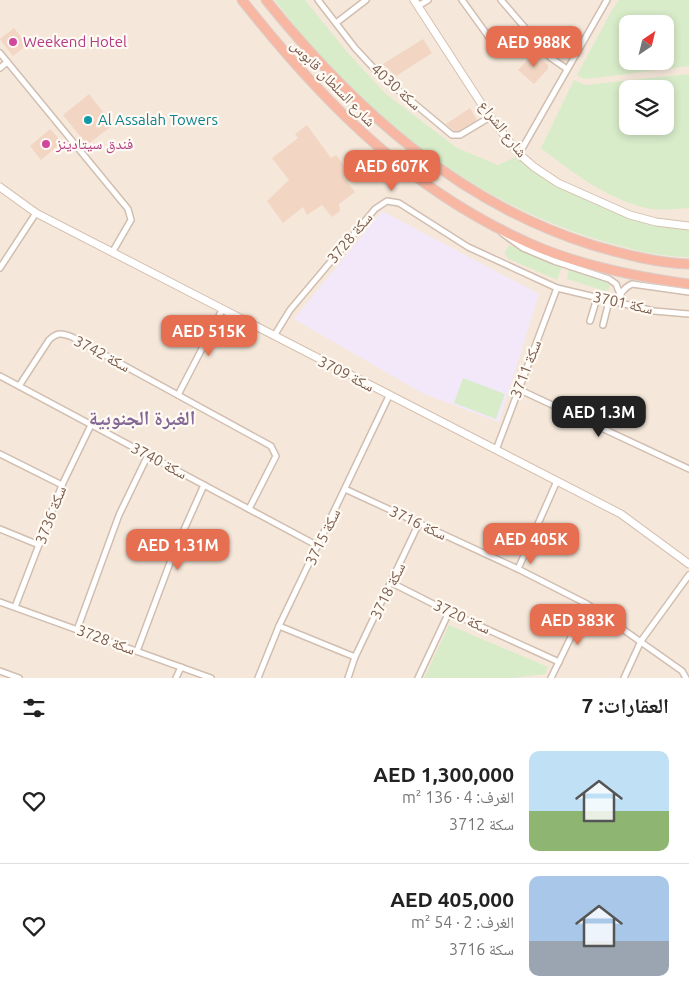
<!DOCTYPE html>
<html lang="ar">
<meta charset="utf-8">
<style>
:root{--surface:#fff;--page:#f2f2f2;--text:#222;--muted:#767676;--line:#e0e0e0;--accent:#e76f51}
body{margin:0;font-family:Ubuntu,"Noto Naskh Arabic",sans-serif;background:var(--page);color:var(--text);direction:rtl;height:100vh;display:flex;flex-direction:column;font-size:19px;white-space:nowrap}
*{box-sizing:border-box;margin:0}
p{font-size:16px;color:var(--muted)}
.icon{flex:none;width:28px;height:28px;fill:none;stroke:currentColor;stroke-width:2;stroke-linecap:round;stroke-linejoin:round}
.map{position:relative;height:678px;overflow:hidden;direction:ltr}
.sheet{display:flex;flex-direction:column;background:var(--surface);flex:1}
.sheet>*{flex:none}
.needle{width:32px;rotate:35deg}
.fabs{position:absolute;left:619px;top:15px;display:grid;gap:10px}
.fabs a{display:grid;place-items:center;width:55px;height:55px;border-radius:10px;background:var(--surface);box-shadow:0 2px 8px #0003;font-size:25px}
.price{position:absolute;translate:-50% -42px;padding:0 11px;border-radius:10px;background:var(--accent);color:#fff;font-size:16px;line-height:32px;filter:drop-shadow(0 1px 2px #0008)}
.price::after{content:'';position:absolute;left:50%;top:30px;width:15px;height:11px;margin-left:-8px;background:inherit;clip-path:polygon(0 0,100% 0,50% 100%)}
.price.selected{background:#222;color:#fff}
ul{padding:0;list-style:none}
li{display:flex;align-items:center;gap:15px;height:125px;padding:0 20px}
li+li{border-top:1px solid var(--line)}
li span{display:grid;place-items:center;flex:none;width:140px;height:100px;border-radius:10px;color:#555}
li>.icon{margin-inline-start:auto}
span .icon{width:60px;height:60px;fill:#fffc;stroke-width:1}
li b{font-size:21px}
h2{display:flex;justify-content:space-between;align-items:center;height:60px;padding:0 20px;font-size:21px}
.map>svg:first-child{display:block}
</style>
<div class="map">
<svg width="689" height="678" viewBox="0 0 689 678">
<rect width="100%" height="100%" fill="#fdf6ec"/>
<path fill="#f5e8da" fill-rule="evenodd" d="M0,0H689V678H0ZM628,24H665V61H628ZM628,89H665V126H628Z"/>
<path fill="#f3e8fa" d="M382,211L539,294L499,422L422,393L294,319Z"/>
<g fill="#d8ecc9" fill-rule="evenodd">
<path d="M275,0H305L347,52L386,94L457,148L498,165L518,156L608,209L689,228V257C658,257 626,248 596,239C466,199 355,109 275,0Z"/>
<path d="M619,0H689V66L603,77L584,79L577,75L611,12ZM628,24H665V61H628Z"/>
<path d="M689,74V208C676,209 659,211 646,208C606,198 573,173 541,148L574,80L585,85ZM628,89H665V126H628Z"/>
<path d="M509,245L562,266L557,280L509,259L504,253Z"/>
<path d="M569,268L606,280L610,285L609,289L605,291L567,279Z"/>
<path d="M463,378L505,394L496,419L454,403Z"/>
<path d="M449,625L548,667L545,674L513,678H424Z"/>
</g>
<g fill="#f3d5c3">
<path d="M14,28L27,45L13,56L0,39Z"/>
<path d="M423,39L432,53L396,76L383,64Z"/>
<path d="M534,53L548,65V69L534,84L518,70Z"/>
<path d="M89,94L113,125L87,145L63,115Z"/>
<path d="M470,108L477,120L459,131H454L446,124Z"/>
<path d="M307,125L331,158L336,155L349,172L343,177L355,192L339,204L340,211L332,217L322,205L307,215L303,207L283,223L267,201L289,180L272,158L298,138L295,134Z"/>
<path d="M50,129L62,142L41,160L30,146Z"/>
</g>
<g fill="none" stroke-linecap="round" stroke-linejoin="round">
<defs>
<g id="street">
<path d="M318,0L355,48L380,75L452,135H460L490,117"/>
<path d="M462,0L496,47"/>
<path d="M501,0L551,58L567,69"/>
<path d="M418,6L428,0"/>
<path d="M336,23L366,0"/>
<path d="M0,53L128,209L131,220L113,251"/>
<path d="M0,68L7,62"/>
<path d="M519,154L607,0"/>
<path d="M502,233L523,248L554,261L609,279L616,284L620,294"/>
<path d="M0,268L36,213"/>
<path d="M618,303C620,294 623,288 632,284L689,292"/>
<path d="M590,321L597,298"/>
<path d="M603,325L609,301"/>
<path d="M274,336L290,310L375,209L387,201L399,203L468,247L557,288L654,311L689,314"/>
<path d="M0,376L318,546"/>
<path d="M19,386L49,340C57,332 62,333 72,337L271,446L276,456L249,509"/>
<path d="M518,389L689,469"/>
<path d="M178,395L222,310"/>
<path d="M496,450L557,288"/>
<path d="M0,454L62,485"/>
<path d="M345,489L518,569L587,604L682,671L686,678"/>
<path d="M0,529L39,545"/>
<path d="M518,569L557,481"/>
<path d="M392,583L449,612L559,662"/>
<path d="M0,602L211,678"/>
<path d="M15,607L62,485L91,425"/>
<path d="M279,626L355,657"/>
<path d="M77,630L119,515L148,455"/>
<path d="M137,651L174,552L204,485"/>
<path d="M0,671L19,678"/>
<path d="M176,678L181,667"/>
<path d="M258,678L279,626L389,396"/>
<path d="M348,678L355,657L419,523"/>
<path d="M418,678L449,612"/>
<path d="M551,678L587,604"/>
<path d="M624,678L641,641L689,575"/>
</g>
<g id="secondary">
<path d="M414,0L490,117L519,154L534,167L558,183L630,215L656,222L689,226"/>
<path d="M0,187L36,213L621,514L689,564"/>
</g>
<g id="highway">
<path d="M242,0C325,105 413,194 538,247C586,267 638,277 689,284"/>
<path d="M266,0C353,108 458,203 592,245C623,254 656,263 689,264"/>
</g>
</defs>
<use href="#street" stroke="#d1beb0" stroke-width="8"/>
<use href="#secondary" stroke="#d6c0b0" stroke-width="9"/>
<use href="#highway" stroke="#dad1cd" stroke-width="11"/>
<use href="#street" stroke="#fff" stroke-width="5"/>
<use href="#secondary" stroke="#fff" stroke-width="7"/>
<use href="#highway" stroke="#f7b7a3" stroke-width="9"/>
</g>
<g fill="#d1479c" stroke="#fffaf3" stroke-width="2">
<circle cx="13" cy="42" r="5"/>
<circle cx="46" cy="144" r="5"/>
</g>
<circle fill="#0f9aa8" stroke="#fffaf3" stroke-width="2" cx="88" cy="120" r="5"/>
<g text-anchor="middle" stroke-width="4.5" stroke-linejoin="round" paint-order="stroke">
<g font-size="15" fill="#b23c85" stroke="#fffaf3" text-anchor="start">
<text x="23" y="47">Weekend Hotel</text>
<text x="56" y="149">فندق سيتادينز</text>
</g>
<g font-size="15" fill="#7a5c4d" stroke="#fffaf3">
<text transform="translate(333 83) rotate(46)" y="5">شارع السلطان قابوس</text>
<text transform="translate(396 87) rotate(42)" y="5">سكة 4030</text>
<text transform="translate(503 129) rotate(52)" y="5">شارع الشراع</text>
<text transform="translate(350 238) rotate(-50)" y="5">سكة 3728</text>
<text transform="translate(623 303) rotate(12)" y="5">سكة 3701</text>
<text transform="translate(102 354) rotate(28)" y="5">سكة 3742</text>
<text transform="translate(526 369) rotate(-69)" y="5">سكة 3711</text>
<text transform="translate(346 374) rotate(27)" y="5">سكة 3709</text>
<text transform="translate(159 461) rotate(28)" y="5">سكة 3740</text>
<text transform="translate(51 515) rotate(-69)" y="5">سكة 3736</text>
<text transform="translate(418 523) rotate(25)" y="5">سكة 3716</text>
<text transform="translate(323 537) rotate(-64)" y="5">سكة 3715</text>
<text transform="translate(388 591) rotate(-64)" y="5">سكة 3718</text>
<text transform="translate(462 617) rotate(25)" y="5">سكة 3720</text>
<text transform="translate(106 640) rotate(20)" y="5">سكة 3728</text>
</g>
<g font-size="15" fill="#0d838f" stroke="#fffaf3" text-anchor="start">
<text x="98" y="125">Al Assalah Towers</text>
</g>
<g font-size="20" font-weight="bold" fill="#846695" stroke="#fffaf3">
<text x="142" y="425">الغبرة الجنوبية</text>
</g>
</g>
</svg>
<div class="fabs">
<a><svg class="needle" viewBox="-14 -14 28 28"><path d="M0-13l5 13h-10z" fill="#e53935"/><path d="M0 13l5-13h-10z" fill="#767676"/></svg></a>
<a><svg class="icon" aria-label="layers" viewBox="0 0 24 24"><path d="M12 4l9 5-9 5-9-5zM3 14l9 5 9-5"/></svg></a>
</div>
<b class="price" style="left:534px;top:68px">AED 988K</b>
<b class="price" style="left:392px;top:192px">AED 607K</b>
<b class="price" style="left:209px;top:357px">AED 515K</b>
<b class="price selected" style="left:599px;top:438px">AED 1.3M</b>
<b class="price" style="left:531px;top:565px">AED 405K</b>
<b class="price" style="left:178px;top:571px">AED 1.31M</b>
<b class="price" style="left:578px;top:646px">AED 383K</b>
</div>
<section class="sheet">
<h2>العقارات: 7<svg class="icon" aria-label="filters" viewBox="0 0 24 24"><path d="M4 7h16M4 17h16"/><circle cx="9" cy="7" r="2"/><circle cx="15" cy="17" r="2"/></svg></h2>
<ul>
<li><span style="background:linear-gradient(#bfe0f5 60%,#8fb573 0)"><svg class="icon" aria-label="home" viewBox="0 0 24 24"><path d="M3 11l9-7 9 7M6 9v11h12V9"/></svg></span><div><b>AED 1,300,000</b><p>الغرف: 4 · 136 m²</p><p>سكة 3712</p></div><svg class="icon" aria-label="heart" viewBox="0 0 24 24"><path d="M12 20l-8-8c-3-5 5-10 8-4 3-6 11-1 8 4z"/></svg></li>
<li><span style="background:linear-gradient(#a9c7e8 65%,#9aa5b1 0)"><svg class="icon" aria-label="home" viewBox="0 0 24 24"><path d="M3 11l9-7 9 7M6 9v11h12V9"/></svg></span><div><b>AED 405,000</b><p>الغرف: 2 · 54 m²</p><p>سكة 3716</p></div><svg class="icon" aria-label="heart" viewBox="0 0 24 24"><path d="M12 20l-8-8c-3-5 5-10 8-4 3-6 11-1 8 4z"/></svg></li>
</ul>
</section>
